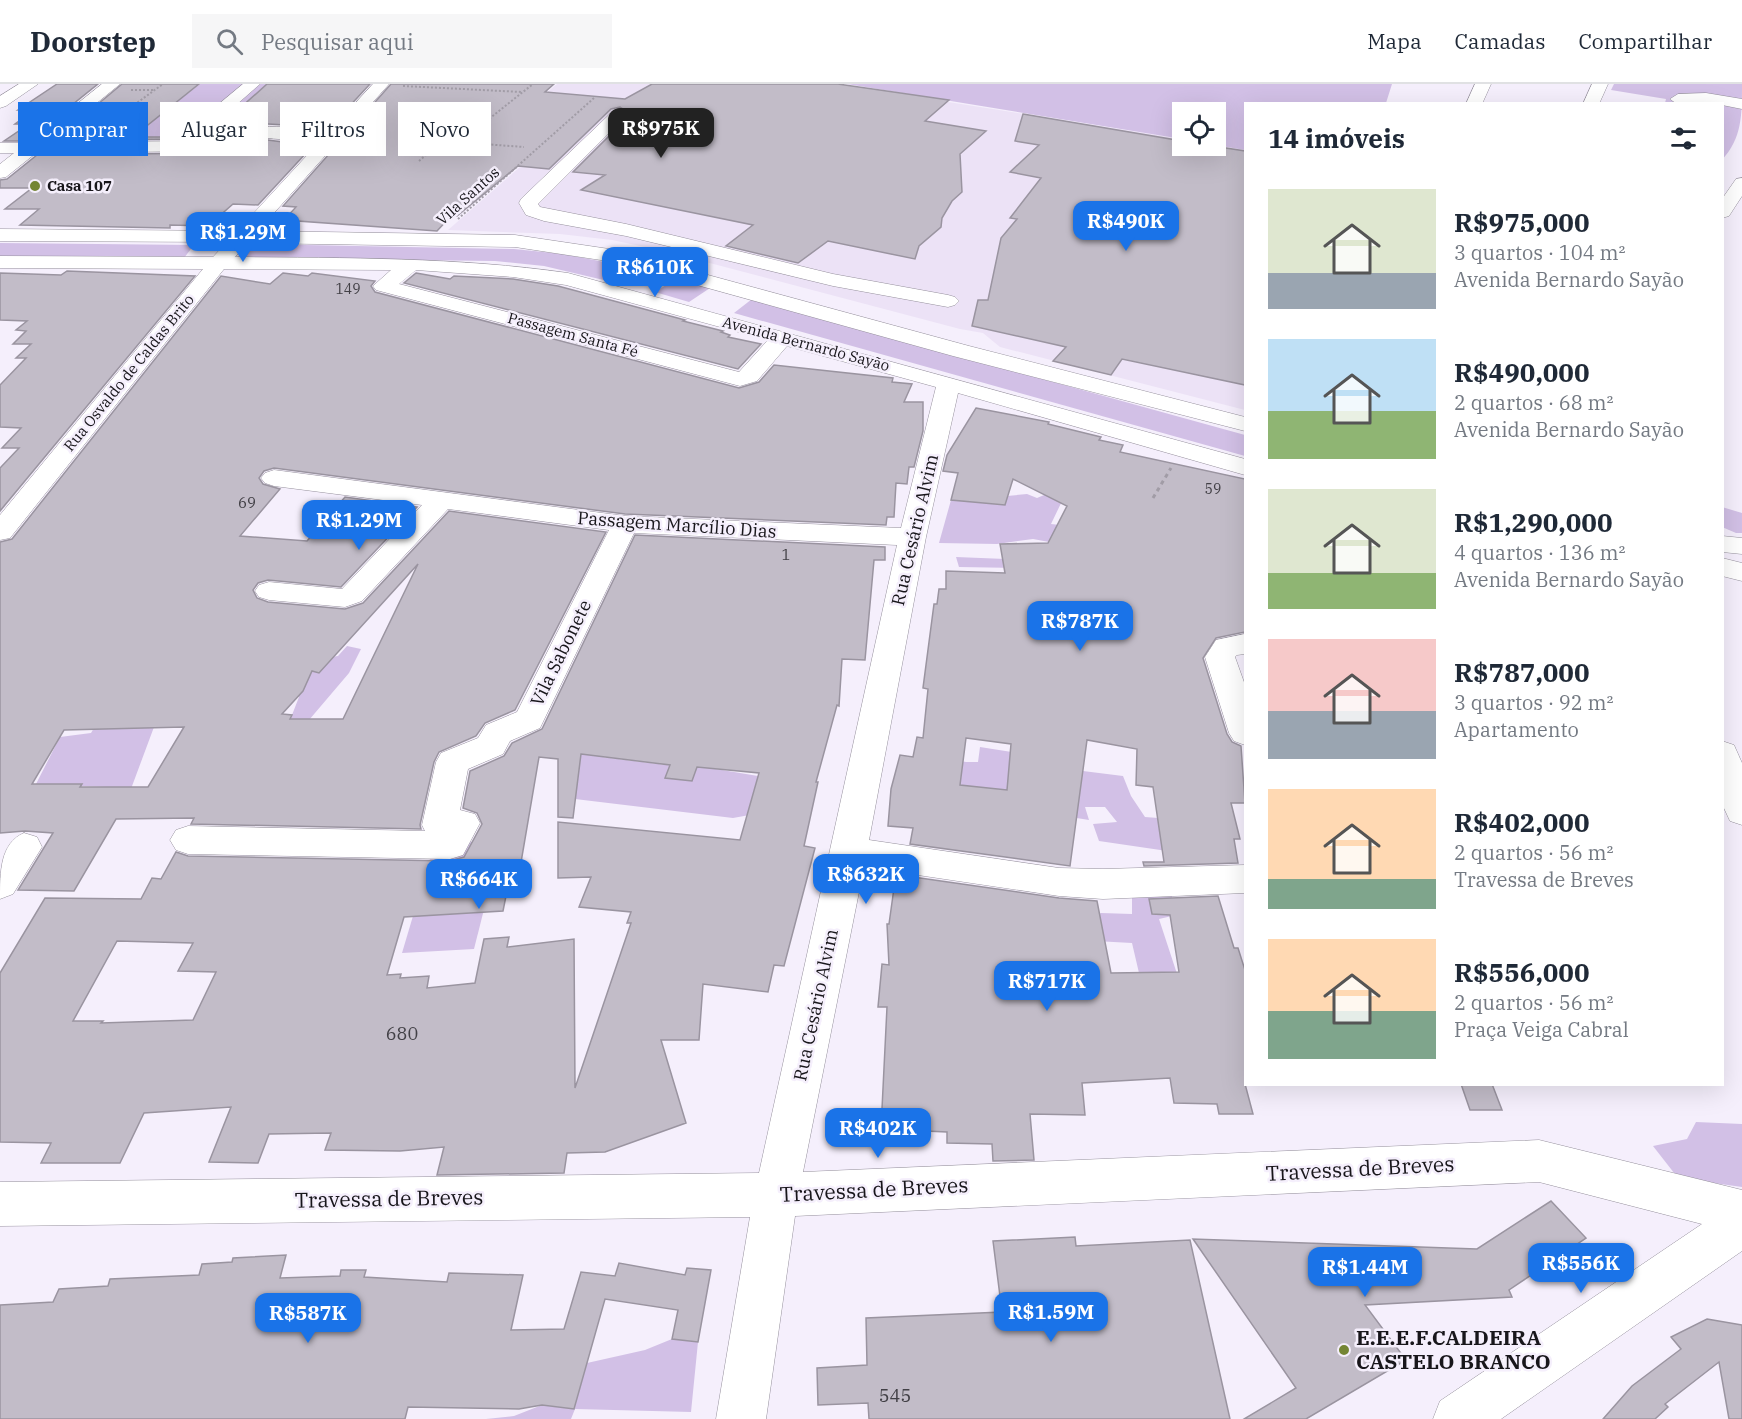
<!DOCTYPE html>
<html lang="pt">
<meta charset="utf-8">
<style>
:root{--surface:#fff;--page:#f6f6f7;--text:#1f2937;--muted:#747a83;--line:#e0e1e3;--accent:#1a73e8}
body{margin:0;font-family:"IBM Plex Serif",serif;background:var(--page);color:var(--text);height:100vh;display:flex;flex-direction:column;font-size:22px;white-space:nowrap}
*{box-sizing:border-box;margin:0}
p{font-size:20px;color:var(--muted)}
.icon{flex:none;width:33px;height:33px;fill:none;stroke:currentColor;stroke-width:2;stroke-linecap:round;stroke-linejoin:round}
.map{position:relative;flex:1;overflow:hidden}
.sheet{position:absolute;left:1244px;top:18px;width:480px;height:984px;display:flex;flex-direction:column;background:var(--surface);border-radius:0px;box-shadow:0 6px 24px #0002}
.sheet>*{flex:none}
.hud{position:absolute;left:18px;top:18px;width:570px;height:54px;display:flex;gap:12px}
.fabs{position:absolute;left:1172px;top:18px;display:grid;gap:12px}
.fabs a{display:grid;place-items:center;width:54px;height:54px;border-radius:0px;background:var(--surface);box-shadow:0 6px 24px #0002;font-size:30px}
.price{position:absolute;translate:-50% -51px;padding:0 14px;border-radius:12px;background:var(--accent);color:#fff;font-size:20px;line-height:39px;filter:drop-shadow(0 2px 3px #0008)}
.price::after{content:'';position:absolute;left:50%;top:36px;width:18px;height:14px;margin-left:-9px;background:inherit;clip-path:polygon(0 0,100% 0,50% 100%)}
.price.on{background:#222;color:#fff}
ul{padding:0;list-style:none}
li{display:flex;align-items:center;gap:18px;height:150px;padding:0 24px}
li span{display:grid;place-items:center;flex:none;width:168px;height:120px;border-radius:0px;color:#555}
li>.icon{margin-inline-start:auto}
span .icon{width:72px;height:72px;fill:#fffc;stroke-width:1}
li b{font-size:26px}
h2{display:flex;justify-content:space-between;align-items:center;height:72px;padding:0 24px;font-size:26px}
.tag{padding:0 21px;border-radius:0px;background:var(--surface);box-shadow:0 6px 24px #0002;font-size:21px;line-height:54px}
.tag.on{background:var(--accent);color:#fff}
header{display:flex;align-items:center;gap:36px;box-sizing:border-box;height:84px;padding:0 30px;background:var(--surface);border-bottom:2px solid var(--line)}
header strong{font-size:28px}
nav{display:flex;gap:33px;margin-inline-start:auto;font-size:21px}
.search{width:420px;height:54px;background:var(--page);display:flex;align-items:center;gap:15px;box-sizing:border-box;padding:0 21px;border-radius:0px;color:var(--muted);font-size:22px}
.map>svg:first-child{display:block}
</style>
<header>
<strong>Doorstep</strong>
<div class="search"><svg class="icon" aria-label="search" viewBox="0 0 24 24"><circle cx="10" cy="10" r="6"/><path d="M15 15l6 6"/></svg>Pesquisar aqui</div>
<nav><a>Mapa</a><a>Camadas</a><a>Compartilhar</a></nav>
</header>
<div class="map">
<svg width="1742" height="1335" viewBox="0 0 1742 1335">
<rect width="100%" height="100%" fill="#f5effc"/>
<path fill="#ece2f6" d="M557,0H834L1182,55V62L1215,61L1245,66V326L1000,263L983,249L960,245L664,167L612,156L560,150L448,146L544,62L546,9Z"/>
<g fill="#d2c0e6">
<path d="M200,0H268L208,53H168L163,56L142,55L135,59L126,58Z"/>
<path d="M847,0H1392L1386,19L1245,20V66L1215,61V28H1182V55Z"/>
<path d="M1614,0H1742C1742,32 1742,54 1722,76V20L1665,19L1666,15L1611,6Z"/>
<path d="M0,159L194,161L184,174L0,172Z"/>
<path d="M250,160L514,165L563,170L646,186L625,201L544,182L495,177L237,174Z"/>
<path d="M674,196L710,204L689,218L655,208Z"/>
<path d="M752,215L1245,351V372L734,229Z"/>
<path d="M1049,409L1064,413L1051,440L1060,441L1130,473L1033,455L997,460L939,459L951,416L1005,421L1007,412L1027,410L1037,414Z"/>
<path d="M1722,423L1742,429V449H1736L1722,443Z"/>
<path d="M956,473L1033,476L1018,484L959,483Z"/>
<path d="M347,562L361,565L349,589L292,656L273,632L292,631L299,613L258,612L314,576L338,572Z"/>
<path d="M109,619L154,643L125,721L107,703L36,700L60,653L91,649Z"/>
<path d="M583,656L602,673L683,683L688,670L710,684L758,692L755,730L733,734L575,715Z"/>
<path d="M980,663L1057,675L1059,684L1123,692L1131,712L1145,733L1158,734L1174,768L1099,757L1093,740L1117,738L1105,723H1085L1089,736L1058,731L976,703L928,697L930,671L966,678H978Z"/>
<path d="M503,750L474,865L402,869L432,768Z"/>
<path d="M1132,805L1172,809V832L1159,835L1180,899L1139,889L1132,859L1095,857L1091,834L1101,829L1132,830Z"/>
<path d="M1696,1038L1742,1040V1103L1678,1094L1653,1062L1687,1055Z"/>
<path d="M672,1255L698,1258L691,1328L575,1325L571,1335H486L514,1332L542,1321L574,1325L587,1279L645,1266Z"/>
</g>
<g fill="#c2bcc8" stroke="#9a94a0" stroke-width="1.5" fill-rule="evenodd">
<path d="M57,0H98L27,57H4L29,40H15L34,26H18Z"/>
<path d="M122,0H199L133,53H206L217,45L245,53L283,58L312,55L321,48L314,44L304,42L248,39L229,34L267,0H370L258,121L233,120L208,142L170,141V144L20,141L39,125H5L32,104H0V96L7,95L37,71L213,69L219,68L224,63L221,57L213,55L55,56Z"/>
<path d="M391,0H554L545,8L625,15L652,0H838L949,16L925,37L986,47L960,70L962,108L952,117L942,134L941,143L919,162L915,175L828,157L798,179L726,162L753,141L581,106L605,91L573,88L627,34L629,29L620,23L611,25L549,85L518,82L457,132H451L437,147L284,136L296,123L283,122Z"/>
<path d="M1023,30L1182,57V62H1213L1245,67V301L1122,275L1111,291L1053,277L1066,263L972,242L978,216H988L1001,154L1017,135L1010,134L1041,94L1010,88L1039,61L1015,57Z"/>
<path d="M67,187L195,192L0,427V384L19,364H2L21,344L0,343V301L26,274H16L31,260H13L26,247L16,246L27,237L0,236V189L61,191Z"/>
<path d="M283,189L308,192L312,189L375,197L371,202L375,208L739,304L759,298L774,281L893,294L892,298L912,300L904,318H923V347L914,383H909L907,400L896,399L894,433H887L886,441L625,430L274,384L264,387L259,394L263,400L280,405L240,452L307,457L345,413L417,423L341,503L268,496L258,499L253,506L257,514L268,518L345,525L363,519L449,427L606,448L515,626L485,639L476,652L439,668L434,678L420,741L421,745L191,740L194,734L116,735L74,807L18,806L53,749L25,747L0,749V458L12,455L221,192L270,200ZM418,480L343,635H290L292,631L282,630L303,607L312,587L319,589ZM184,643L148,703H80L82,700H32L64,646Z"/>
<path d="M416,189L450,195L454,192L513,195L558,202L685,236L683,237L723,247L721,248L730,251L728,253L761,260L738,285L404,199Z"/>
<path d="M976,324L1049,338L1048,340L1101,353L1099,356L1123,361L1120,368L1245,395V548L1216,554L1203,574L1227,650L1232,658L1241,662L1245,719H1231L1240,755H1234L1238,779L1144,782L1143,778H1164L1153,703L1136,701L1137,665L1087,656L1070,782L910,760L913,744L888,742L891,705L900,671L913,673L917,653L923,654L928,605L923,604L934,520H937L939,505H946V487L1005,489L1000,460L1048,459L1067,422L1013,395L1005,421L951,416L958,389L943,387L947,371ZM966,654L1011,660L1007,706L960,701Z"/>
<path d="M635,451L885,463V476H874L865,576L842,575L839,622L837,621L816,698H818L804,762L815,764L784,882L774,881L768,908L703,900L699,956H661L686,1039L605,1068L567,1069L564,1089L437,1091L444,1063L400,1067L325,1066L331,1049L269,1050L258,1079L209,1078L231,1023L144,1029L120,1079H41L51,1059L0,1058V889L45,814L141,815L152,794L161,795L176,768L188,772L450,777L464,773L482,740L477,729L463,724L470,687L504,672L512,659L542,645ZM581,670L670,681L665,694L692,697L697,683L759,689L740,756L558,738V794L591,793L579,823L631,828L627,839H631L575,1004L574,855L507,863L509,853L484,855L475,899L427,904L429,892L400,894L401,890L387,891L404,833L503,827L509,797L518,796L539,673L558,675V733L573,734ZM117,857L193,859L178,887L216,888L193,936L101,939L103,937H73Z"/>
<path d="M906,792L1059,814L1097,817L1111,889L1179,888L1170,831L1152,830L1149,815L1218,812L1234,864H1238L1245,886V1000L1253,1030H1219L1217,1020L1174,1019L1170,994L1082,999L1085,1031L1030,1030L1034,1076L993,1077L992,1060L947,1059V1048L881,1045L887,923H878L882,880L889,881L887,840H889L894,804L905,805Z"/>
<path d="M1461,1000H1492L1502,1026H1470Z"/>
<path d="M1551,1117L1586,1154L1509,1206L1512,1213L1365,1221L1406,1276L1306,1335H1244L1296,1304L1193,1155L1477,1165Z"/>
<path d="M1075,1153L1076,1162L1190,1156L1230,1335H869L868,1319L818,1321L817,1284L867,1281L866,1234L1002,1228L993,1157Z"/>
<path d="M286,1171L280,1194L340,1192L341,1186H366L364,1193L447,1198L449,1189L523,1191L511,1246L564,1245L581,1188L615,1192L619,1179L685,1191L687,1184L711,1186L698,1258L672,1255L678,1226L605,1215L574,1325L542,1321L519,1325L408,1323L405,1335H0V1221L53,1218L59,1205L108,1202L110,1195L199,1191L202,1180L232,1178L233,1174Z"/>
<path d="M1707,1235L1742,1241V1335H1729L1719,1278L1665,1320L1668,1323L1655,1335H1603L1632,1302L1681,1265L1671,1253Z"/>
</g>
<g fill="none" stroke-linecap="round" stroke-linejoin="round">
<defs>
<g id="minor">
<path d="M19,0H38L6,22L0,24V12Z"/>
<path d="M102,0H120L49,58L213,57L219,58L222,62L219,66L213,67L36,69L6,93L0,94V80L14,69H0V59H28Z"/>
<path d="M243,0H260L227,29L225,35C247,49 310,37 319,49C309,63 220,52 208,36L214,24Z"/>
<path d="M373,0H389L258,147L515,151L616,166L969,262L1245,333V347L953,272L614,178L515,163L248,159L235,173C347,174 457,173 568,189L1245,375V391L958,309L926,453L869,756L1059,784L1103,785L1245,781V809L1103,815L1059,812L864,783L803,1088L1539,1056L1742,1106V1167L1501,1335H1433L1440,1317L1702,1140L1539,1098L795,1132L766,1335H716L750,1133L0,1142V1098L759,1089L897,461L634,449L540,644L510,657L503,670L468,685L460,726L475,730L480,739L463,771L450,775L188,770L176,766L170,756L176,746L188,742L425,747L422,741L436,678L441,669L478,654L486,641L517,628L609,446L448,425L362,517L345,523L269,516L259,513L255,507L259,501L269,498L342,505L422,421L274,402L265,399L261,394L265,389L274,386L625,432L901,444L936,303L787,262L757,297L740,302L376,206L373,202L391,186L224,185L10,454L0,456V431L203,185L0,184V172L213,173L227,158L0,157V145L237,147ZM416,186L513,193L566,201L768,256L739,288L399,200Z"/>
<path d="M1475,0H1491L1482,20H1466Z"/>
<path d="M1592,0H1608L1599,20H1583Z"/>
<path d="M1706,9L1742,15V25L1722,21V20H1677L1670,15L1678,10Z"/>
<path d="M619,25L625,27L627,30L625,33L538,120L540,123L626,140L833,190L948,211L955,213L959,217L955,221L948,223L833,202L626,152L544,137L526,131L519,119L521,115L613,27Z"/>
<path d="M1742,94V112L1729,132L1722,134V115L1736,95Z"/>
<path d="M1722,452L1742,454V470L1722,468Z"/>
<path d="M1722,474L1742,479V497L1722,492Z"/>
<path d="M1245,550V570L1237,571L1235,573L1245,601V661L1234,657L1229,649L1205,573L1216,556Z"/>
<path d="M1722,657L1734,661L1742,679V741L1730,737L1722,720Z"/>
<path d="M24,749L37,753L42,763L13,810L0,815C0,788 0,759 24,749Z"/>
</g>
</defs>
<use href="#minor" stroke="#96919d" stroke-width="1"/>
<g stroke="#a19ca6" stroke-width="2" stroke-dasharray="2 2" stroke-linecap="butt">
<path d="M403,2L522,8"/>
<path d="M131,6H153"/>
<path d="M105,42L163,0"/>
<path d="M461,57L533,0"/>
<path d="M419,77L442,57L524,63"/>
<path d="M458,135L594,14"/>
</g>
<path stroke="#a19ca6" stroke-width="3" stroke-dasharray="4 4" stroke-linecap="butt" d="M1153,414L1171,384"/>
<use href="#minor" fill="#fff" fill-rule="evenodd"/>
</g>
<g fill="#748534" stroke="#f5effc" stroke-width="2">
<circle cx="35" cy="102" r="6"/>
<circle cx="1344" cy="1266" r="6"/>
</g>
<g text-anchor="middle" stroke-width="5" stroke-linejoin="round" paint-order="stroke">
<g font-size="14" fill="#424046">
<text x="348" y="210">149</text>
<text x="1213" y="410">59</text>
</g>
<g font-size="15" font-weight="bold" fill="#18161b" stroke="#f5effc" text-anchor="start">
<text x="47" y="107">Casa 107</text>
</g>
<g font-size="15" fill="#18161b" stroke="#f5effc">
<text transform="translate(468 112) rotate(-42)" y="5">Vila Santos</text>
<text transform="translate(573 251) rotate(15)" y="5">Passagem Santa Fé</text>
<text transform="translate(806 260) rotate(15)" y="5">Avenida Bernardo Sayão</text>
<text transform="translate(129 289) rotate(-51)" y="5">Rua Osvaldo de Caldas Brito</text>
</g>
<g font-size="15" fill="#424046">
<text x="247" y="424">69</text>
<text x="786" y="476">1</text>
</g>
<g font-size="18" fill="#18161b" stroke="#f5effc">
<text transform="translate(677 441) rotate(4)" y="6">Passagem Marcílio Dias</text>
<text transform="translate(915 446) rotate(-77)" y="6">Rua Cesário Alvim</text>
<text transform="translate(561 569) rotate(-64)" y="6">Vila Sabonete</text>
<text transform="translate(816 921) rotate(-78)" y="6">Rua Cesário Alvim</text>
</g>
<g font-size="18" fill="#424046">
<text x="402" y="956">680</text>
<text x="895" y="1318">545</text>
</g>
<g font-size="21" fill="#18161b" stroke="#f5effc">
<text transform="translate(1360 1085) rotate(-3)" y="7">Travessa de Breves</text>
<text transform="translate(874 1106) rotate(-3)" y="7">Travessa de Breves</text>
<text transform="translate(389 1115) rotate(-1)" y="7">Travessa de Breves</text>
</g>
<g font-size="21" font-weight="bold" fill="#18161b" stroke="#f5effc" text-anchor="start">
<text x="1356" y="1261">E.E.E.F.CALDEIRA<tspan x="1356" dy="24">CASTELO BRANCO</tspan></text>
</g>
</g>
</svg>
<div class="fabs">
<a><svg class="icon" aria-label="locate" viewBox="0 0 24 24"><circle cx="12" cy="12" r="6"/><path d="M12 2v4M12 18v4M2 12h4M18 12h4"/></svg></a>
</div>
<b class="price on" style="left:661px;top:75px">R$975K</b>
<b class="price" style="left:1126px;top:168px">R$490K</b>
<b class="price" style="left:243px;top:179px">R$1.29M</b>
<b class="price" style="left:655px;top:214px">R$610K</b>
<b class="price" style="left:359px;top:467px">R$1.29M</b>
<b class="price" style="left:1080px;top:568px">R$787K</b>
<b class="price" style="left:866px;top:821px">R$632K</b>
<b class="price" style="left:479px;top:826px">R$664K</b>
<b class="price" style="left:1047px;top:928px">R$717K</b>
<b class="price" style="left:878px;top:1075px">R$402K</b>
<b class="price" style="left:1581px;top:1210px">R$556K</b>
<b class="price" style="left:1365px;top:1214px">R$1.44M</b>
<b class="price" style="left:1051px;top:1259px">R$1.59M</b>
<b class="price" style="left:308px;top:1260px">R$587K</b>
<div class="hud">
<a class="tag on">Comprar</a>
<a class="tag">Alugar</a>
<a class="tag">Filtros</a>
<a class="tag">Novo</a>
</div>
<section class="sheet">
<h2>14 imóveis<svg class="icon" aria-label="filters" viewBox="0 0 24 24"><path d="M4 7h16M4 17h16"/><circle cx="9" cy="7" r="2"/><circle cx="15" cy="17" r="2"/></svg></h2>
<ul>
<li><span style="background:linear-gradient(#dfe7d0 70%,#9aa5b1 0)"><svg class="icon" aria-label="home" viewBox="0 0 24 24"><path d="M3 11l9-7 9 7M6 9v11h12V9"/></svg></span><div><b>R$975,000</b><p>3 quartos · 104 m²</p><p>Avenida Bernardo Sayão</p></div></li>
<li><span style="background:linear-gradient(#bfe0f5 60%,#8fb573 0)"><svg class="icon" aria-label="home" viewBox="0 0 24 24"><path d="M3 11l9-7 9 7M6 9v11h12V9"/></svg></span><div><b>R$490,000</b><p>2 quartos · 68 m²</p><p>Avenida Bernardo Sayão</p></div></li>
<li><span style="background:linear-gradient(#dfe7d0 70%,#8fb573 0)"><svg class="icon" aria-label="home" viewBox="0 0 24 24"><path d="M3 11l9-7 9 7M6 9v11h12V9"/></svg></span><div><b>R$1,290,000</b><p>4 quartos · 136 m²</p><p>Avenida Bernardo Sayão</p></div></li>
<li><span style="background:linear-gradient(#f6c9c9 60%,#9aa5b1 0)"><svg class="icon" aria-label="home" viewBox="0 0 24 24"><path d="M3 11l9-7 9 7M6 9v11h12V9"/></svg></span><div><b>R$787,000</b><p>3 quartos · 92 m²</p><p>Apartamento</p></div></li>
<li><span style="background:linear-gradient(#ffd9b3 75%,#7fa58c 0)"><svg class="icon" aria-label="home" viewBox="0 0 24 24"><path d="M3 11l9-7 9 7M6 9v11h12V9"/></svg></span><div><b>R$402,000</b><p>2 quartos · 56 m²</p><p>Travessa de Breves</p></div></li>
<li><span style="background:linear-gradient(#ffd9b3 60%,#7fa58c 0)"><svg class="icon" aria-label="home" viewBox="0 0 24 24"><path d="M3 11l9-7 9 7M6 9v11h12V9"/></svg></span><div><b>R$556,000</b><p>2 quartos · 56 m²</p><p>Praça Veiga Cabral</p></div></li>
</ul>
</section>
</div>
